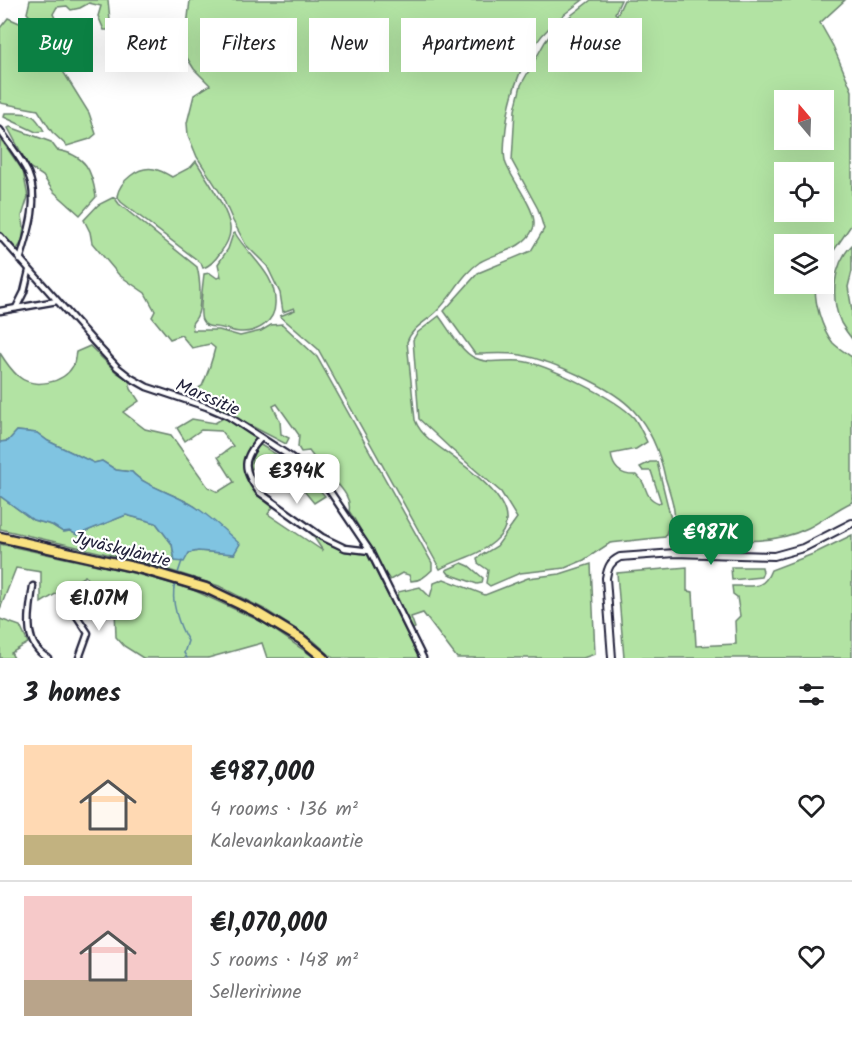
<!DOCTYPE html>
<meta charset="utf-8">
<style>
:root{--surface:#fff;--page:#f6f6f6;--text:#202124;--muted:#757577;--line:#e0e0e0;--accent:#0b8043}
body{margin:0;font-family:Kalam,sans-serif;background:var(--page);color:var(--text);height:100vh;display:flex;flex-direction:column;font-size:22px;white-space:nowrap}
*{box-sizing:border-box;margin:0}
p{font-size:20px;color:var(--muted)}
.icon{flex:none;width:33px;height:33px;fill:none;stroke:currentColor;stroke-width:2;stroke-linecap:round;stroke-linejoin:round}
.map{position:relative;height:658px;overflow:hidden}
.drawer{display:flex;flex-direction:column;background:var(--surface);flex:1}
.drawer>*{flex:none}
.top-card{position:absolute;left:18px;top:18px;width:816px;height:54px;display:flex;gap:12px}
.needle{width:39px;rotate:341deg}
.tools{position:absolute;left:774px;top:90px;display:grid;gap:12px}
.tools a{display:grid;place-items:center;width:60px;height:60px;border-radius:0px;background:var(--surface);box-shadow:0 6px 24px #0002;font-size:30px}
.price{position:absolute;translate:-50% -51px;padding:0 14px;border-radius:12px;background:#fff;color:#222;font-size:20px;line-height:39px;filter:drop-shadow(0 2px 3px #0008)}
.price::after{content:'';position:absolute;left:50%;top:36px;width:18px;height:14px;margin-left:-9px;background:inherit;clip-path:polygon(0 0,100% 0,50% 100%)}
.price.active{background:var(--accent);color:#fff}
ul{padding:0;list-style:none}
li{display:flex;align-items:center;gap:18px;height:150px;padding:0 24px}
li+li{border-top:2px solid var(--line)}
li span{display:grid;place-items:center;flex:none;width:168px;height:120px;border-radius:0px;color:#555}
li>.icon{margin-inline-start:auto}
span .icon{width:72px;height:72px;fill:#fffc;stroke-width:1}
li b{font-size:26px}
h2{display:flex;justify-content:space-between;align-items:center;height:72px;padding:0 24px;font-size:26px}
.pill{padding:0 21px;border-radius:0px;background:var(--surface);box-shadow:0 6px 24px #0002;font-size:21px;line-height:54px}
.pill.active{background:var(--accent);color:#fff}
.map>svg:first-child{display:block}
</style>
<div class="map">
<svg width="852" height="658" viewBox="0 0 852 658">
<rect width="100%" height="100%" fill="#fff"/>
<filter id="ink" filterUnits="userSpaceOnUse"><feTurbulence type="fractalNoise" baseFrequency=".0167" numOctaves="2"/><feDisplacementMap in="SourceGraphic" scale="12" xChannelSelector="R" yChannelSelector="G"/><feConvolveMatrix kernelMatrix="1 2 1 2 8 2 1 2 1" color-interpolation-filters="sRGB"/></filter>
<g filter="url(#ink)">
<g fill="#b2e3a3" stroke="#6a826f" stroke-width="1.5" fill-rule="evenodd">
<path d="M30,0H108L111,30H104L98,16L101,6L89,3L80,8L71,10L67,6L57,7L53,14L57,22L54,24L58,31H61L71,40L73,53L65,54C62,47 59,38 54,33C46,23 34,23 27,13Z"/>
<path d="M190,0H583C572,8 561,16 551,26C524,51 510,92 506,128C505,139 502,153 506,164C512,180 540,214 533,229C524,250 497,252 480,262C462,274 453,295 438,310C428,321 412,327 407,342L415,420C418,428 423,434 429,439C450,458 538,506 494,542C478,556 458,559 440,569L318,349L280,316L295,310L294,308L283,312L280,293L267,266L246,245L233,221L221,194L197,157L188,135L187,123L194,95L210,85L194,69L184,53Z"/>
<path d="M591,0H621L615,13L617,15L624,0H845L820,23L833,46L852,91V224L824,265V244H784V284H816C813,300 822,329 833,343C838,348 846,353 852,357V502C836,509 823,521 808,528C768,548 718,540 676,535L673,530C678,513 670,494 665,477C660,453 651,430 634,411C613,387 552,361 521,355C506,352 490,354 475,354L444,311L478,273L531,251L544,229L538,209L512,161L515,110L521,85L545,42L556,27ZM784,100H824V140H784ZM784,172H824V212H784Z"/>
<path d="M8,18L24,25L48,39L59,65L89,113L96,134L90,139L67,146L52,132L38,110L0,103V28Z"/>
<path d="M5,113C27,113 33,110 44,131L36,132L4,117Z"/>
<path d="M10,127L51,142L57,150C86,155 92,170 96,197L80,215L53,191L43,176L29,167L8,128Z"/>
<path d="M0,138L23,171L28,197L22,216L24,227L22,242L16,251L0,232Z"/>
<path d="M196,161C206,178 228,209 230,227C231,237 226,245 220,253C216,259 210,266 203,268L201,263L121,202L117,196C120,181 138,166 154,169C160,170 167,174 172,177L191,167Z"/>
<path d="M114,197L119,204L197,267C200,278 202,306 197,316C196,319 193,321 192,324L193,330H219L240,336L261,331L271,325L282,324L317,357L432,563V570C426,576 420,581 411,581L409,575L402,573L390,580C374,558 364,533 349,511C352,497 339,486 331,476L327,479L315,467L318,463L309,451L301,452L298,447L299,435L277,404L273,406L280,421L281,434L289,438L286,444L217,408L219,400L197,392V389L202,386C208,373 212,361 215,348L210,344L192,348L181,335L170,339L152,317L155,311L145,293L119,275L92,243L90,232L84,220L98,205Z"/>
<path d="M235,233C248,256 277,274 275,304C275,322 257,333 240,332C234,332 227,329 222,328C214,326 206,329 202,320C199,315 203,282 204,274L210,273L217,278L221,277L218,264L228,249L233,234Z"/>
<path d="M852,245V271L848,287L852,310V339C848,334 844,328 841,323C830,298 833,264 852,245Z"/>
<path d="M439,316C448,328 462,353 475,358C489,365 505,359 520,361C545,363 617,399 634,418C639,425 643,434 647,442L636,449L611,454C613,469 622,476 637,475C649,485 642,497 659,503L661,502L651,471H643L640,467L650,462H657L671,519L665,537L610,543L584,560L565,568L520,573L490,586L486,583L488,570L478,563L477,558L497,546L517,518L501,492L451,449L419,419L413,340L417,333Z"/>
<path d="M90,346L116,372L129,380L131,389L139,401L123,412L145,429L171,435L208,487L218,492L234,482L218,457L233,446L221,431L201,430L185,441L177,428L192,419L215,423L225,417L258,438C253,444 246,452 244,459C240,475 260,499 273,507L268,514L323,551L309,530L346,552L367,554L419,658H333L313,640L264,609L219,586L150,564L0,529V496L33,520L52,525L63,532L70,531L77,535L126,515L156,523L172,544L175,561H182L189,553L198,551L234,554C223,540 208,515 194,506C178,495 142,485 132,472L116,470L102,461L94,463L48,441L37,433L17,431L8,441L0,442V353C5,361 11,370 18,376C33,389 63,384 73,366C75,362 75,356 76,352Z"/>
<path d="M259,444L302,470L325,496L314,503L290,474L279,479L264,460L249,471L250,457Z"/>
<path d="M852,535V658H624L617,573L687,567V591L693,592L696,646L736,644L735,621L740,616L737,597L733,594L732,586C752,585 763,591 771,570L813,554Z"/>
<path d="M0,544L125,571L189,588L264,623L315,658H267L262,643L208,658H143L124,646L116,637L115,608L85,576L41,603V572L16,568L0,609Z"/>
<path d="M462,563L469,566L483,578L482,583L477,584L449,574L446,570Z"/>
<path d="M591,564L595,654L583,658H457L423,613L411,617L415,628L411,630L397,597L398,592L420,587L430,597L434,583L444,579L485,595L528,578L560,574Z"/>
<path d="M731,567H762L763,572L761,577L732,580Z"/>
<path d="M0,619L20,626L28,643L11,653L14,658H0Z"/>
</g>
<path fill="#80c4e1" stroke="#5a839f" stroke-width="1.5" d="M17,431L37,433L48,441L94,463L102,461L116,470L132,472C142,485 180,496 197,508C212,518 226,532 240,544L234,554L198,551L189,553L184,562L175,561L172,544L156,523L126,515L77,535L70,531L63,532L52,525L33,520L0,496V442L8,441Z"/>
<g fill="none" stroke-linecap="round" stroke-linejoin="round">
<g stroke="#5a839f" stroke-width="1.5">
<path d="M177,576L182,561"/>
<path d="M175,583C170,601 179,626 188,641L184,653L187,658"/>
</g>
<defs>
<g id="minor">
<path d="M0,130C9,144 21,158 28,173C40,200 28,234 20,260"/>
<path d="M0,236L93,341L117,367L131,378L147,387L207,407L228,416L291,457L316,477L329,490L370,551L423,658"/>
<path d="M16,308L24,292L29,271"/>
<path d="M0,311L57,301"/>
<path d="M261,438C242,459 242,469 259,492L322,537L345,548L370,551"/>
<path d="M33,586C30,611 21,643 48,658"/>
<path d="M74,612L88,633L79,658"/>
</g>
<path id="tertiary" d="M612,658L606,578C608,567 610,562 620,557L675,553L774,556L803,548L852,523"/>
<path id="trunk" d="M0,537L142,569L206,588L256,612L301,639L324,658"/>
</defs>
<use href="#minor" stroke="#22223b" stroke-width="9"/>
<use href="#tertiary" stroke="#22223b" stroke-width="10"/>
<use href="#trunk" stroke="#22223b" stroke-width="13"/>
<use href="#minor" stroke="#fff" stroke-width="4.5"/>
<use href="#tertiary" stroke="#fff" stroke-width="6"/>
<use href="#trunk" stroke="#f9e181" stroke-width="8"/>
</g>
</g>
<g text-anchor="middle" stroke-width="4.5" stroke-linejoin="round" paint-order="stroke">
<g font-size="18" fill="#22223b" stroke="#fff">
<text transform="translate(208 397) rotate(23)" y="6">Marssitie</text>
<text transform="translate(122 549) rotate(14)" y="6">Jyväskyläntie</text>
</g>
</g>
</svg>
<div class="tools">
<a><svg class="needle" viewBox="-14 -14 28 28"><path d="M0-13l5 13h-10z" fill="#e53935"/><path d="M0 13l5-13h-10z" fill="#757577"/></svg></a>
<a><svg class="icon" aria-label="locate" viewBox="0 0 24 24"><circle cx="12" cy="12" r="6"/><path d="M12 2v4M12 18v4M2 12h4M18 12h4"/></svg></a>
<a><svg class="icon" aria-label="layers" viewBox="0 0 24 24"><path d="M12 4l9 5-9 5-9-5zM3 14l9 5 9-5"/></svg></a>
</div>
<b class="price" style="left:297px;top:505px">€394K</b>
<b class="price active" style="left:711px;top:566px">€987K</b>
<b class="price" style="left:99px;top:632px">€1.07M</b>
<div class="top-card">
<a class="pill active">Buy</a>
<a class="pill">Rent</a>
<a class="pill">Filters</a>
<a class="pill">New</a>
<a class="pill">Apartment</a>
<a class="pill">House</a>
</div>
</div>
<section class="drawer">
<h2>3 homes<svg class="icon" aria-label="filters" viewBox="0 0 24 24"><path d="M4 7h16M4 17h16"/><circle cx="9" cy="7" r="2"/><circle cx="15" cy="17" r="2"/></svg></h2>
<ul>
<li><span style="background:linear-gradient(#ffd9b3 75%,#c2b280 0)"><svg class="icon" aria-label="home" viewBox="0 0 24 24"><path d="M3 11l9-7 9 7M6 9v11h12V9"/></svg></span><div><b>€987,000</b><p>4 rooms · 136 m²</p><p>Kalevankankaantie</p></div><svg class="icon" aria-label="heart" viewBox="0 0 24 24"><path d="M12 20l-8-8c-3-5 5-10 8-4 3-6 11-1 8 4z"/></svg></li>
<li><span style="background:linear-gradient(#f6c9c9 70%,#b9a48a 0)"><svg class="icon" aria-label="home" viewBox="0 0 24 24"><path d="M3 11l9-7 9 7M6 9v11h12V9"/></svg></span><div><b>€1,070,000</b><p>5 rooms · 148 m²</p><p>Selleririnne</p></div><svg class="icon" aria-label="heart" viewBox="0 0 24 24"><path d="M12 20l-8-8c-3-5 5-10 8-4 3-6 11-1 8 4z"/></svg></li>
</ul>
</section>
